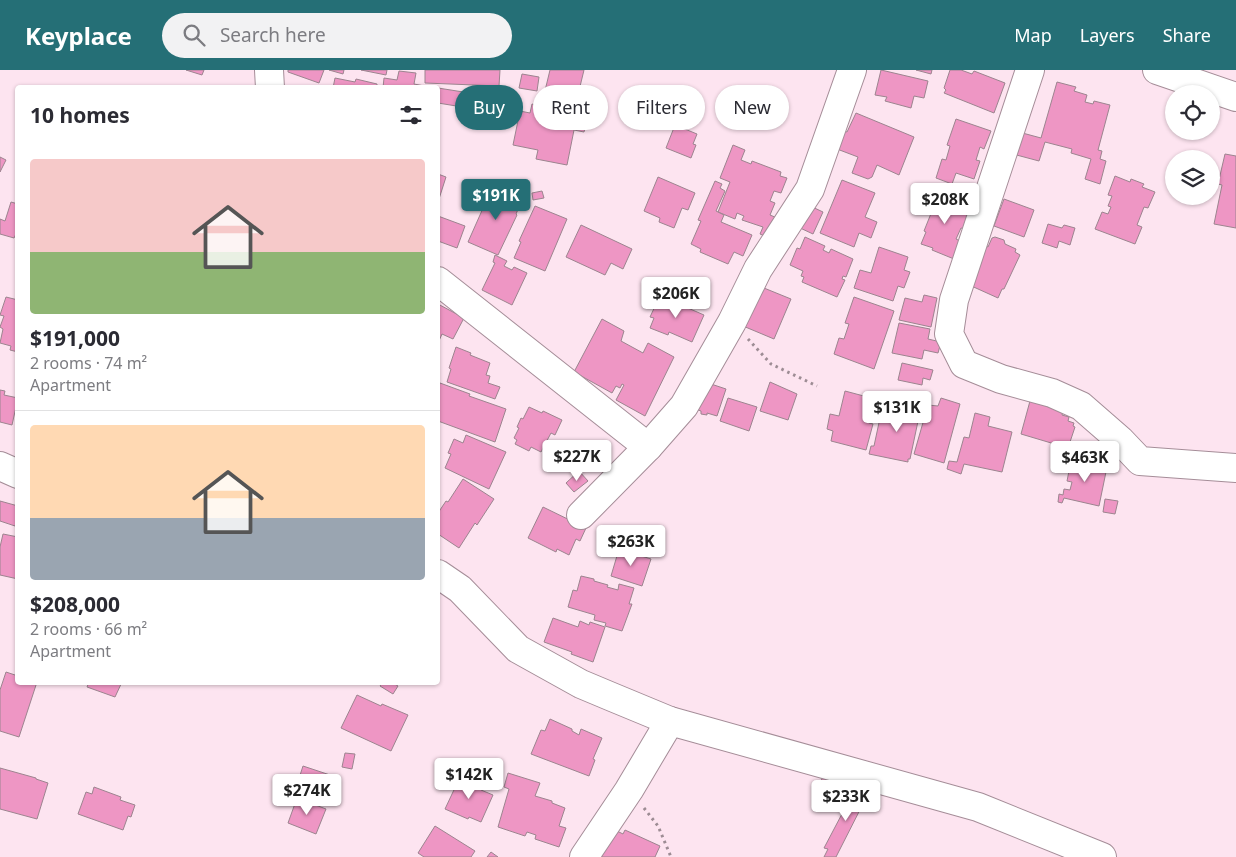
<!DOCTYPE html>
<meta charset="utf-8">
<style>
:root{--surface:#fff;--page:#f2f2f3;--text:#2b2b33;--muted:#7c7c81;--line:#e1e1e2;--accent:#256f76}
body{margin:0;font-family:"Noto Sans",sans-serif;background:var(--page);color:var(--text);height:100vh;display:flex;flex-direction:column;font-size:19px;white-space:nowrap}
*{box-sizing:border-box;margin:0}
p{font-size:16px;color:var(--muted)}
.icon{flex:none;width:28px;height:28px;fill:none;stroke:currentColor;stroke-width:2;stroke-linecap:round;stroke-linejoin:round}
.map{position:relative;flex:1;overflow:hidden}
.sheet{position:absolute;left:15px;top:15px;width:425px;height:600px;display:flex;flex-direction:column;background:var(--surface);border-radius:5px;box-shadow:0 1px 4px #0004}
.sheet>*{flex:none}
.banner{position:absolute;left:455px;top:15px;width:475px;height:45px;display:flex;gap:10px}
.fabs{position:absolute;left:1165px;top:15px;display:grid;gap:10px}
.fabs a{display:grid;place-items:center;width:55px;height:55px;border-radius:50%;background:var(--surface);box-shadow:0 1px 4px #0004;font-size:25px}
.price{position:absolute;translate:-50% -42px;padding:0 11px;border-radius:5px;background:#fff;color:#222;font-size:16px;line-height:32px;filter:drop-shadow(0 1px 2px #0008)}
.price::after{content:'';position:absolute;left:50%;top:30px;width:15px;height:11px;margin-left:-8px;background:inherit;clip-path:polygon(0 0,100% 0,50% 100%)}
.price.selected{background:var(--accent);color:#fff}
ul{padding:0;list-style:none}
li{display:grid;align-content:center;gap:10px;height:265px;padding:0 15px}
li+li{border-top:1px solid var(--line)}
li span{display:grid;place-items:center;height:155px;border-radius:5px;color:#555}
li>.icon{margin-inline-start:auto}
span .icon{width:90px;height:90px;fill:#fffc;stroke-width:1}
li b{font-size:21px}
h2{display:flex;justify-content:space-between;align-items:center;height:60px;padding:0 15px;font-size:21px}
.tag{padding:0 18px;border-radius:22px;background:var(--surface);box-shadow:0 1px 4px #0004;font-size:18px;line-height:45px}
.tag.selected{background:var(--accent);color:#fff}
header{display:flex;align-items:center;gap:30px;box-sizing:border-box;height:70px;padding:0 25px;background:var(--accent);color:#fff}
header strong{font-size:24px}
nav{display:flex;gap:28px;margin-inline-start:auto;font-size:18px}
.search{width:350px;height:45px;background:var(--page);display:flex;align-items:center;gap:12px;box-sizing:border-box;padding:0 18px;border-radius:28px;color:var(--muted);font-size:19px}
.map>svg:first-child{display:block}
</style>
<header>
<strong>Keyplace</strong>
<div class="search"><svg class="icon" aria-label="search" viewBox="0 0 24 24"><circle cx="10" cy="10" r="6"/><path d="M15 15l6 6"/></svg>Search here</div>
<nav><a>Map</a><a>Layers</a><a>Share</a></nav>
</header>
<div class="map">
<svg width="1236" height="787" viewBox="0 0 1236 787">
<rect width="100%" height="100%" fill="#fde4f0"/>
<g fill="#ee96c4" stroke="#9c848f">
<path d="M186,0H204L202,5Z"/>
<path d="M288,0H324L319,13L288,2Z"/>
<path d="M329,0H344L343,4Z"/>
<path d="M361,0H387L386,5Z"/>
<path d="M425,0H500L499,16L425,13Z"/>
<path d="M550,0H584L575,37L543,29Z"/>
<path d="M881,0L928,11L924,28L914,26L911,38L885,31L887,27L875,25Z"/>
<path d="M916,0H932L931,4Z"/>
<path d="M950,0H961L972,4L974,1L1005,13L994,43L944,23L946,20L944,18Z"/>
<path d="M399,1L416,3L414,14L435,18H383L384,8L397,10Z"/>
<path d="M522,4L539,7L537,21L519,18Z"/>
<path d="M335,8L355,12L356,9L377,14V18H333Z"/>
<path d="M1057,12L1076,17L1074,21L1087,25L1085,32L1093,34L1094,31L1110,35L1098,80L1102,81L1100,89L1106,91L1100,114L1085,109L1091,89L1071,83L1072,79L1045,72L1039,91L1009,83L1015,61L1041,68Z"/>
<path d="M438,18L495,27L493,42L438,33Z"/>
<path d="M532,34L545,37L544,46L571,51V53L577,54L578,48L587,50L584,62L574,60L567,95L536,89L538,80L513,75L520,41L530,43Z"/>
<path d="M856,43L914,67L899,105L877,95L872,107L868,109L852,103L858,87L837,79L844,61L847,62Z"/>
<path d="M956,49L991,61L984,79L980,77L976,90L980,91L974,109L956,103L952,114L936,108L942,89L946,90L950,76L947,75Z"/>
<path d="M675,55L697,64L693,74L696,75L691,88L666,78Z"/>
<path d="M733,75L745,80L741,90L751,94L752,91L781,102L780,106L787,108L781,123L774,121L770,131L775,133L770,145L782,150L774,170L760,164L763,157L742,150L744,146L737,143L735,149L718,142L730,112L720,108Z"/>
<path d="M1225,84L1236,86V158L1214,154L1222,115L1218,114Z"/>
<path d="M0,87L6,90L0,102Z"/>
<path d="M438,104L446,107L438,132Z"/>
<path d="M1115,106L1130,112L1131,109L1144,114L1142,117L1155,122L1148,138L1144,137L1137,155L1142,157L1135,174L1095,159L1102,142L1108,144L1111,137L1108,136L1112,126L1108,125Z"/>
<path d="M658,107L695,123L688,140L682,138L674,158L659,152L660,148L644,141Z"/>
<path d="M842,110L875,123L865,147L877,152L871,168L859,163L854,177L820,163Z"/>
<path d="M715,111L722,114L720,118L725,121L716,141L724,145L721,152L752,165L743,186L734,182L728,194L700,182L701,179L691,174L701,151L698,150Z"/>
<path d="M492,118L499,121L501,119L523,128L516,144L517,145L498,185L468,172Z"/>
<path d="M542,121L544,128L533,130L532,123Z"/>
<path d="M935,121L961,132L960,135L973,140L965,159L961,158L956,169L960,171L954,189L932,180L933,178L921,174L926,162L924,161L932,141L928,140Z"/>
<path d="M1004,129L1034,140L1024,167L994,156Z"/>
<path d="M11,132L18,134V164H16L14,168L0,164V149L5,151Z"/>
<path d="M808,135L823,142L813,164L798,157Z"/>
<path d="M535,136L567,149L545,201L514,188L521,172L519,171Z"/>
<path d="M438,146L465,156L457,178L438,171Z"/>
<path d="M1048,154L1062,158L1064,155L1075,158L1070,175L1059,171L1057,178L1042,173Z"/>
<path d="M581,155L632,179L623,199L611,193L605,205L566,187Z"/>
<path d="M805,167L825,176L823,180L829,183L831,179L853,189L846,207L843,206L842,209L845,210L837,227L802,212L804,207L801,206L803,201L790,195L797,178L800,179Z"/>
<path d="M995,167L1004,170L1005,174L1016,179L1015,182L1020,185L1004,219H1002L998,228L967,214L984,175L988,177L992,168Z"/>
<path d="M879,177L908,187L904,200L910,202L904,218L898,216L893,231L854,218L860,200L871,203Z"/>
<path d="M495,185L507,191L504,196L512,200L514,197L527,203L512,235L482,220L495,193L493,192Z"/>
<path d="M759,216L791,229L774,269L743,256Z"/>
<path d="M665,224L682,232L681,235L704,245L692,272L669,262L668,265L650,258L654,248L650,247L657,232L660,234Z"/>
<path d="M924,225L937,228L931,257L899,250L905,228L922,232Z"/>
<path d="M6,227L18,230V282L10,280L11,276L0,273L3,259L0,257L4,246L0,245Z"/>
<path d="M854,227L894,241L874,299L834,284L839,268L844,269L849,254L845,253Z"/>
<path d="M438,234L464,248L453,269L442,264L438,273Z"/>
<path d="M602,249L624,261L621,271L643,283L648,273L674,287L645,346L616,330L624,315L622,314L620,318L616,316L612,323L574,302Z"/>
<path d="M899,253L930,259L928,269L941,272L938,283L924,280L922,289L892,283Z"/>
<path d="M456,277L471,283L470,285L490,293L486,305L490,306L488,313L500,317L495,329L447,312L451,299L449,298Z"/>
<path d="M902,293L933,300L930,310L923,308L922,315L898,310Z"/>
<path d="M702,311L726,319L717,346L707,343V345L701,344V341L693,338Z"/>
<path d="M770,312L797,324L788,350L760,341Z"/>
<path d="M440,313L470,324L469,326L506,339L495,372L438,351V320Z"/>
<path d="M0,320L5,321L4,325L18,328L12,355L0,352Z"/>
<path d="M845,321L875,329L869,353L873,354L866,380L831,371L833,361L827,359L830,344L839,346Z"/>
<path d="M728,328L757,337L749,361L720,351Z"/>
<path d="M941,328L960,334L944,393L914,384L928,335L938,336Z"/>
<path d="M1030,331L1063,341L1062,345L1069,347L1068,351L1074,353L1073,356L1075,357L1068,378L1021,364Z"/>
<path d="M903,333L921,337L910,389H908V392L869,384L871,376H874L880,348L889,350L892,335L902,337Z"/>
<path d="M529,337L542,343L543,341L562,350L555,365L551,363L541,382L531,377L529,381L515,374L517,370L514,368L519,358L517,357L521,348L523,349Z"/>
<path d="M975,343L990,347L988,356L1012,362L1002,402L964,394L961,404L947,399L949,391L957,392L964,367L969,368Z"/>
<path d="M466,365L506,382L489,419L445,398L451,384L448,383L454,369L463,373Z"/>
<path d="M1076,390L1107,397L1099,436L1064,428L1062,433L1058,432L1059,424L1063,425L1064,419L1070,420L1072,412L1067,411L1070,396L1074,397Z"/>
<path d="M579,401L588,411L574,422L566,413Z"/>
<path d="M463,409L494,429L477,455L475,453L459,478L438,464V443L446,431L448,432Z"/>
<path d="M1105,429L1118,431L1115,444L1103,442Z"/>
<path d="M0,431L18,436V448L15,456L0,451Z"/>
<path d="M543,437L586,458L580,471L576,469L569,485L557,479L556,482L528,468Z"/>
<path d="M632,462L639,464L636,475L628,473Z"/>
<path d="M3,464L18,467V509L0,505V477Z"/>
<path d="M619,479L651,489L642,516L611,506Z"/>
<path d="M581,506L594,509V511L608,515L607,517L618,520L619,514L634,518L629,534H632L622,561L605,556L606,553L594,550L595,545L568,537L573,520L577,521Z"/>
<path d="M553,548L578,557L580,551L589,555L590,552L605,557L593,592L571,584L572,582L544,572Z"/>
<path d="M6,602L18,606V612H37L19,667L0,661V620Z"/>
<path d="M89,612H122L115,627L87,617Z"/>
<path d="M383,612H391L398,616L393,624L380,616Z"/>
<path d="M357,625L381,636L382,634L408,645L391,681L341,658Z"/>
<path d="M550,649L572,659V661L579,665L581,659L602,668L593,689L595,690L589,706L531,684L541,660L545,661Z"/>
<path d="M345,683L355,684L352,699L342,697Z"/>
<path d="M303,696L333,706L324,734L294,724Z"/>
<path d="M0,698L36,708V709L48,713L37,749L0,739Z"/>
<path d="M825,700L848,708L840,730L830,727L832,721L819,717Z"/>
<path d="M508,703L540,713L535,726L552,731V733L565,738L559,756L566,758L559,777L535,769L536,765L527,762L525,766L498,757L509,719L504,717Z"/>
<path d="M460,707L483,717L481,720L493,725L481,752L469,747L468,749L445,739Z"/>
<path d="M855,715L869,722L836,787H824L828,779L824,778L843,742L847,744L852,732L848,730Z"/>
<path d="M94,717L121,727L120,730L135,735L131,747L128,746L123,760L78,744L86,722L92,724Z"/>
<path d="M297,728L326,739L316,764L288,753Z"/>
<path d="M435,756L475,781L471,787H424L418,783Z"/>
<path d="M613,759L623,764L625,760L660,776L655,787H602L601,784Z"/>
<path d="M491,782L498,787H487Z"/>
</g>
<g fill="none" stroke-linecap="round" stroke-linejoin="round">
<defs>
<g id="minor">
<path d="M269,0L270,18"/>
<path d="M1030,0L954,230L949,264L964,294L1001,309L1052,323L1081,336L1120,370L1140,391L1236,398"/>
<path d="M1157,0L1236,27"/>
<path d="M438,211L648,377"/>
<path d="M0,396L18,404"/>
<path d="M581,445L648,377L684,336L732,252L758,199L810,119L852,0"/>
<path d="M438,504L460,519L518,579L581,614L612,627L670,651L978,737L1102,787"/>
<path d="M584,787L629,720L670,651"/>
</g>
</defs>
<use href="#minor" stroke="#a58d98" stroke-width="30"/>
<g stroke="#9d8c94" stroke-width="3" stroke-dasharray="2.5 4" stroke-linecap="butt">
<path d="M748,269L771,294L817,316"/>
<path d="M644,738L658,756L671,787"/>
</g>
<use href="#minor" stroke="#fff" stroke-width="28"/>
</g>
</svg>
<div class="fabs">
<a><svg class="icon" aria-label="locate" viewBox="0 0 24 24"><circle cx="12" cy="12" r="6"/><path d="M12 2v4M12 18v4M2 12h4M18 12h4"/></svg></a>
<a><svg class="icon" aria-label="layers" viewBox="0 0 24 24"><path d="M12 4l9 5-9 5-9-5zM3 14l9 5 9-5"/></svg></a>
</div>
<b class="price selected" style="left:496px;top:151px">$191K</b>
<b class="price" style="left:945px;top:155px">$208K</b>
<b class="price" style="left:676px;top:249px">$206K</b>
<b class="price" style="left:897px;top:363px">$131K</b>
<b class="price" style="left:577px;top:412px">$227K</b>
<b class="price" style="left:1085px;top:413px">$463K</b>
<b class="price" style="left:631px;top:497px">$263K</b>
<b class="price" style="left:469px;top:730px">$142K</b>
<b class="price" style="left:307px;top:746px">$274K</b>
<b class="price" style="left:846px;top:752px">$233K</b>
<div class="banner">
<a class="tag selected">Buy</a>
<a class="tag">Rent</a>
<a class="tag">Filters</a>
<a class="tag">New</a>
</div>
<section class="sheet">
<h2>10 homes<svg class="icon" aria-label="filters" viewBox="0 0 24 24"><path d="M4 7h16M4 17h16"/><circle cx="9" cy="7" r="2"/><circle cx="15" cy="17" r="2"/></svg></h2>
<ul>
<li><span style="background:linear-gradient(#f6c9c9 60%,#8fb573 0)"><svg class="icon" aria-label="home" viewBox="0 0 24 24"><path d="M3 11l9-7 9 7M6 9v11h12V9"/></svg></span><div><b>$191,000</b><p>2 rooms · 74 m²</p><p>Apartment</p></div></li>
<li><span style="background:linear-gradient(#ffd9b3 60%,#9aa5b1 0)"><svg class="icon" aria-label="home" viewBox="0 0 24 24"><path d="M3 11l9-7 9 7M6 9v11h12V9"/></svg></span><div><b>$208,000</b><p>2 rooms · 66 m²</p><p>Apartment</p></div></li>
</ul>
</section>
</div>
